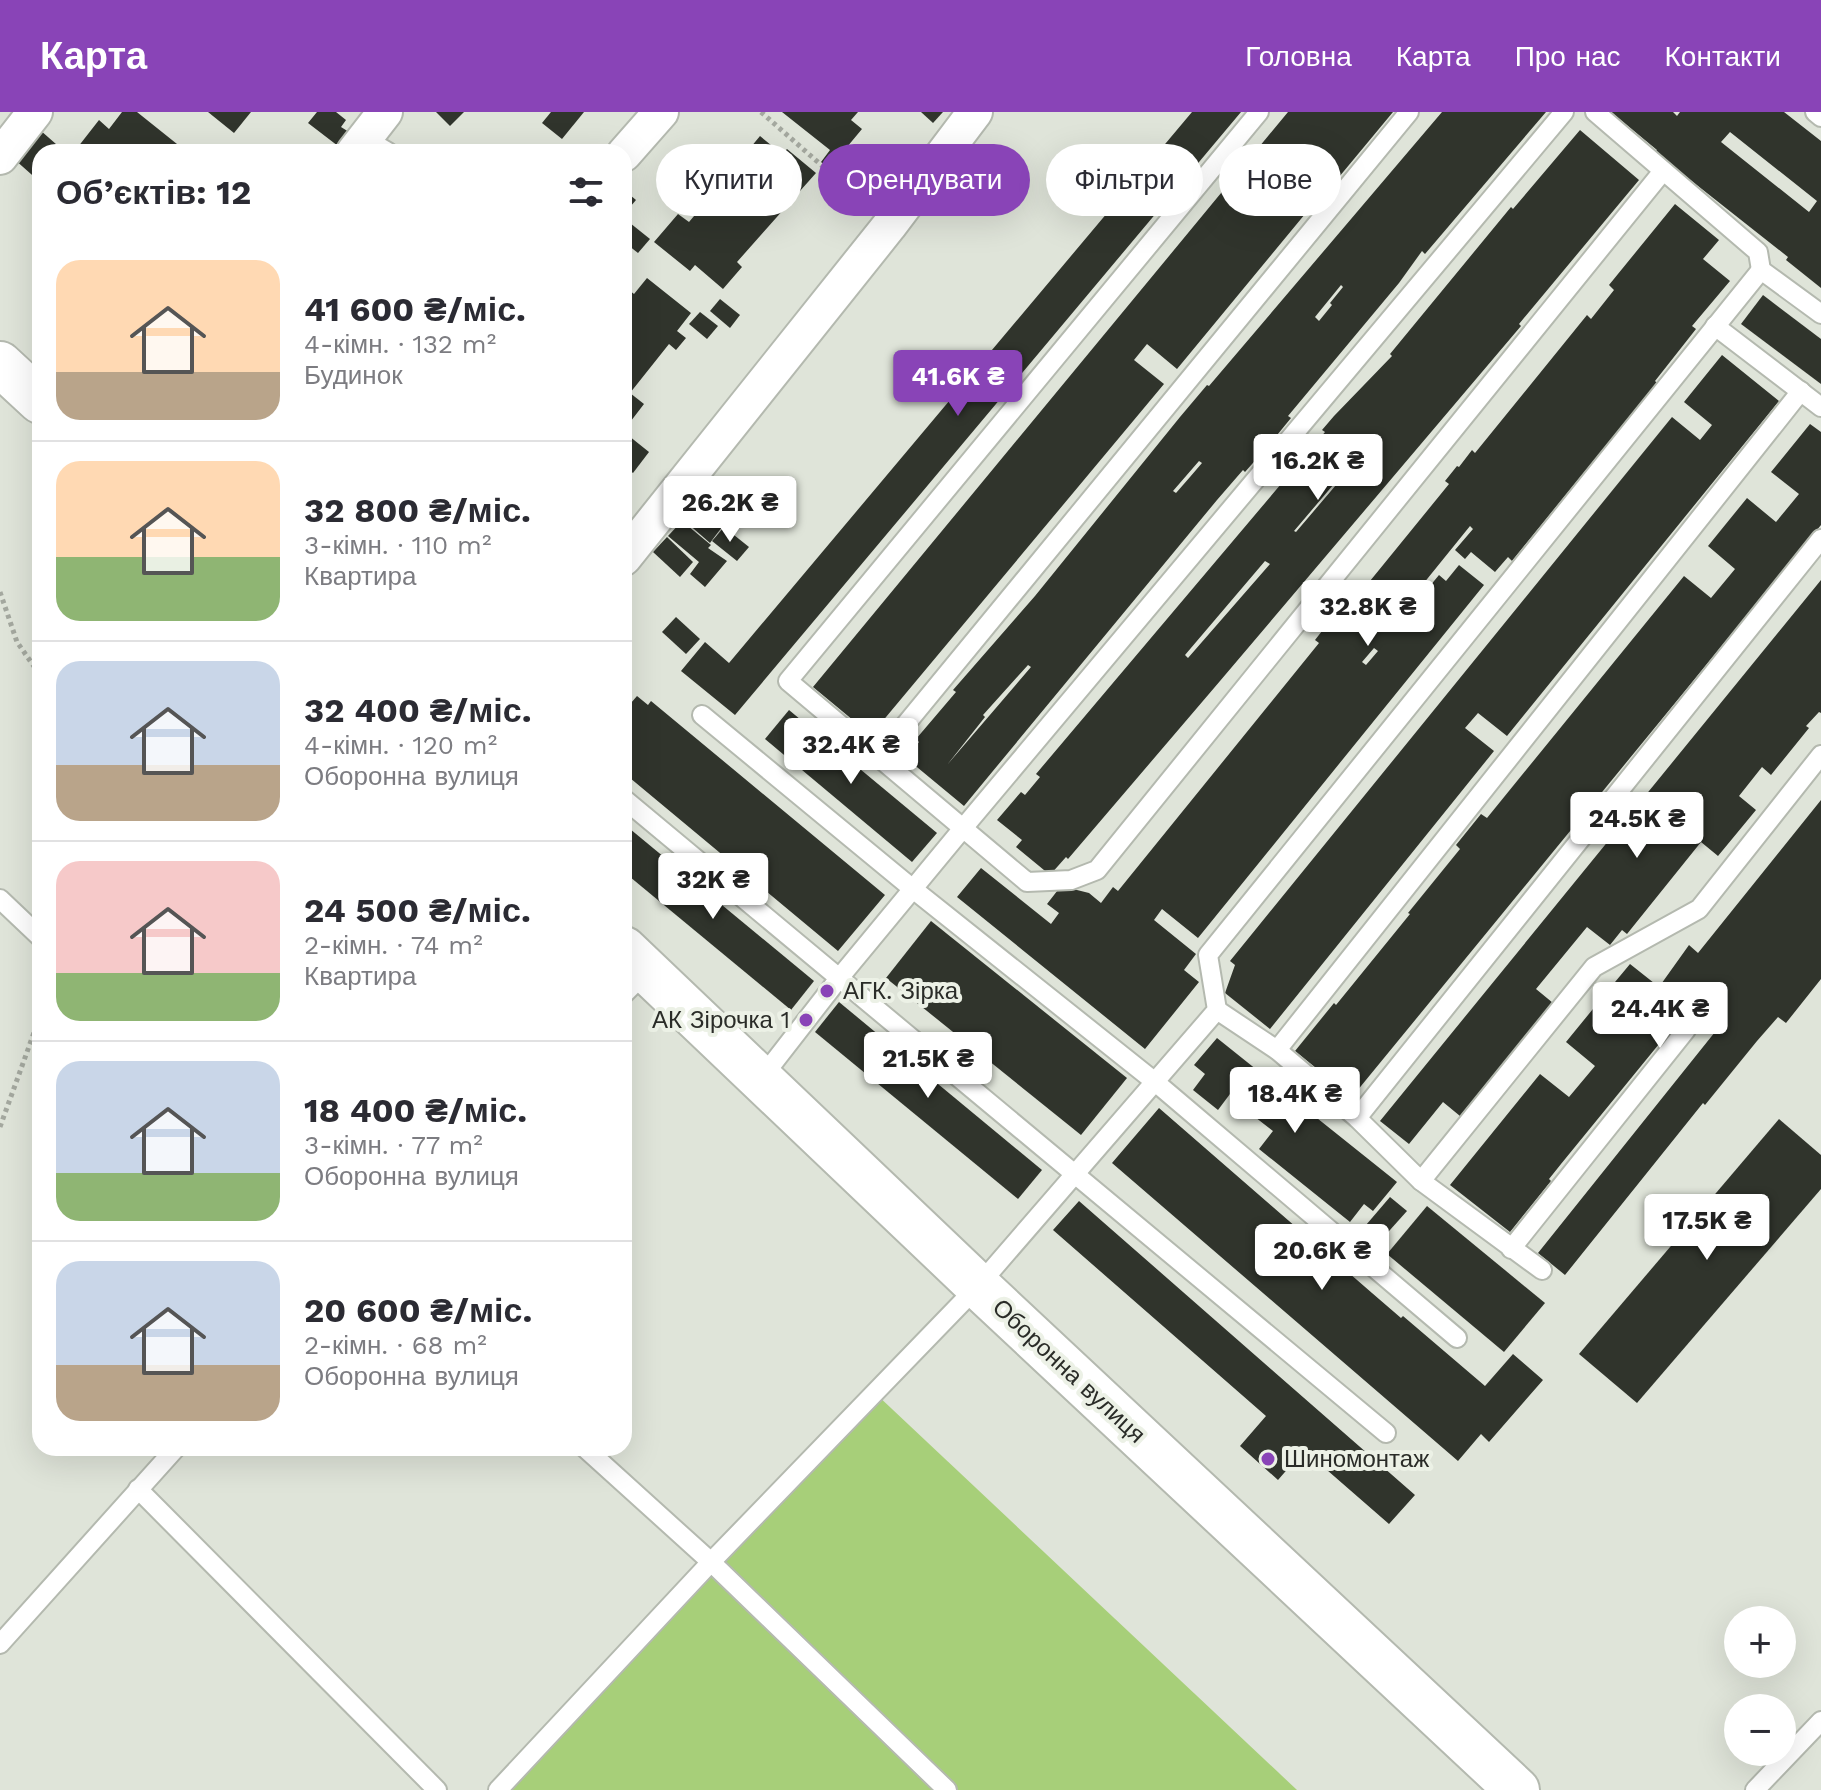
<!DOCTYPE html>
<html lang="uk">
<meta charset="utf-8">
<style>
:root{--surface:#fff;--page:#f2f2f3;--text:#2b2b33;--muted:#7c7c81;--line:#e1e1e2;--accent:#8944b7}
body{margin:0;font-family:"Work Sans",sans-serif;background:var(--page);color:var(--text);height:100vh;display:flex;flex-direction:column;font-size:30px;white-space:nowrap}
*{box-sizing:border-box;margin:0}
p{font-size:26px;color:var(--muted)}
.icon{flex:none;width:44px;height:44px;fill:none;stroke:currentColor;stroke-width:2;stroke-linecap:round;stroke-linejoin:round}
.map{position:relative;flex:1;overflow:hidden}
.panel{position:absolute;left:32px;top:32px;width:600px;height:1312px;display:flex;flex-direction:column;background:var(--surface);border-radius:24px;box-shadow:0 8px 32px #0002}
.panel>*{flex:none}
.hud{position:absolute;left:656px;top:32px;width:760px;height:72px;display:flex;gap:16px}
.buttons{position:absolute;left:1724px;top:1494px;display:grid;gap:16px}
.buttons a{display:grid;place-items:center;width:72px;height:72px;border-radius:50%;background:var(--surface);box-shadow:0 8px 32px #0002;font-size:40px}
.price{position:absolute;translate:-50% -68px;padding:0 18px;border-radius:8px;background:#fff;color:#222;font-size:26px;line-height:52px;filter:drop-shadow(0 2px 4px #0008)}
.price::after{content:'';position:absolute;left:50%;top:48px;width:24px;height:18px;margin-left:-12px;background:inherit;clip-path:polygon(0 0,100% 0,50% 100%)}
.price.selected{background:var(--accent);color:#fff}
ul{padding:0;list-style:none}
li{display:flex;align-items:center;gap:24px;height:200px;padding:0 24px}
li+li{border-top:2px solid var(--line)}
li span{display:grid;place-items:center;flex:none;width:224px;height:160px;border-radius:24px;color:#555}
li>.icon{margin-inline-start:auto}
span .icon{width:96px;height:96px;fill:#fffc;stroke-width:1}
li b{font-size:34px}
h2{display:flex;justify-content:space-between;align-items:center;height:96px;padding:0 24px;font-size:34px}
.tag{padding:0 28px;border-radius:36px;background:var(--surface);box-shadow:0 8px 32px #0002;font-size:28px;line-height:72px}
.tag.selected{background:var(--accent);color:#fff}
header{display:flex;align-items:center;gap:48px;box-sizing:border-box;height:112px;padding:0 40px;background:var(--accent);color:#fff}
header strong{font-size:38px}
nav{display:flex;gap:44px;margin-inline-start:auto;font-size:28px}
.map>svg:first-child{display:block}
</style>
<header>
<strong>Карта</strong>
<nav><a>Головна</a><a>Карта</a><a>Про нас</a><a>Контакти</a></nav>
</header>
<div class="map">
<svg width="1821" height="1678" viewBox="0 0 1821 1678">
<rect width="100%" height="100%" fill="#dfe4d9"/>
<path fill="#a7cf79" d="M875,1281L1297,1678H495Z"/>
<g fill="#30342c" fill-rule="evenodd">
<path d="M122,0H137L187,40H74L99,8L109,17Z"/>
<path d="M208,0H251L234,21Z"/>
<path d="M317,0H336L346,8L341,15L349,20L338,34L308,11Z"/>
<path d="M436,0H464L450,14Z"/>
<path d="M551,0H584L562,27L542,11Z"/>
<path d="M782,0H858L851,8L862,17L842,41L869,63L856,79L821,50L830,38Z"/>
<path d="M921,0H943L933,11Z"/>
<path d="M1192,0H1241L735,603L681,559L705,530L729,551Z"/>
<path d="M1288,0H1393L1339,65L1334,61L1308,94L1310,96L1177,257L1147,232L1134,248L1164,272L871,623L813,575Z"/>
<path d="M1442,0H1546L1425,142L1422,139L1399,171L1288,304L1291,306L1273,328L1245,360L1243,358L1217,388L964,694L906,646L919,630L916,627L956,580L953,578L1035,484L1180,305L1207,273L1209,274ZM1341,173L1343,175L1330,191L1332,193L1319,209L1315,205ZM1199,349L1202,351L1190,365L1176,381L1173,379ZM1028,553L1031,555L947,653L985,605L983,603Z"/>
<path d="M1611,0H1673L1677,4L1680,0H1784L1821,29V176L1786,148L1788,145L1655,40L1657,38ZM1730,20L1817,89L1809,100L1721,30Z"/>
<path d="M40,18L65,40H40V70L14,47Z"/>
<path d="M1580,18L1639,68L1519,212L1521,214L1220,569L1068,747L1066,745L1050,763L1016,735L1022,728L997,708L1021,680L1025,683L1040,665L1036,662L1325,320L1322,318L1334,304L1392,244L1390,242L1511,95L1513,97ZM1356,346L1359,349L1353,353L1296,420L1294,419ZM1265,449L1270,452L1188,546L1185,543Z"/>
<path d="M760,24L782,42L787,37L816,61L737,150L742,155L723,177L695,153L690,159L654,130L678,102L689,110L720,73L713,68L735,42L741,47Z"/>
<path d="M829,77L836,82L838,80L851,91L843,100L823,84Z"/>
<path d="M624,78L636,88L624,102Z"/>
<path d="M1675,92L1719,128L1703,147L1730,169L1692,214L1696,217L1655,269L1657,271L1512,449L1508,445L1495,460L1471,440L1465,447L1455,438L1473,417L1470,414L1415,482L1416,484L1412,489L1415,492L1439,463L1446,469L1459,453L1484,473L1198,826L1162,797L1154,808L1196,842L1184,858L1199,870L1145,937L957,785L981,756L1051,812L1059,801L1047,792L1061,774L1089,781L1101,791L1113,775L1118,779L1319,531L1315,528L1336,501L1353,481L1357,485L1449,372L1445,369L1457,354L1459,355L1472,338L1475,341L1587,203L1591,207L1614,178L1609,173ZM1374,536L1378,539L1366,553L1362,550Z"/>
<path d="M625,107L650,127L638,141L624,130Z"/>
<path d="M647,166L691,201L677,219L686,226L676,238L669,232L630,281L644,292L624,318V174L634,182Z"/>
<path d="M1763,183L1821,227V272L1741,212Z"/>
<path d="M720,187L740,203L730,216L710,199Z"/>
<path d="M700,200L718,214L707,227L689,212Z"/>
<path d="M1722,243L1779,289L1507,624L1478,601L1465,616L1494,639L1270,917L1225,881L1235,853L1230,849L1672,305L1700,328L1712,313L1684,290Z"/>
<path d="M1810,312L1821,320V413L1352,985L1295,939L1334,891L1336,893L1410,802L1408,801L1460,737L1456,733L1481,702L1487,706L1684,464L1711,486L1735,457L1708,434L1747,386L1776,410L1799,382L1771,360Z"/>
<path d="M624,320L649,340L633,361L624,354Z"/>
<path d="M699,395L722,415L710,431L686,410Z"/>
<path d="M682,409L711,433L708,436L727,449L705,475L690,462L699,450L668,424Z"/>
<path d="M724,415L749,435L737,449L712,429Z"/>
<path d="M667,425L693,450L680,465L653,440Z"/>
<path d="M1821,468V601L1819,600L1806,614L1809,616L1771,663L1762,655L1739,684L1756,698L1718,744L1701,730L1627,822L1622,818L1610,833L1587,815L1536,877L1553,891L1460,1004L1443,990L1409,1032L1380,1009Z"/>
<path d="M676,505L700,527L686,542L662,520Z"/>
<path d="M637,584L648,593L651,589L885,783L838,839L624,661V599Z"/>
<path d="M789,598L937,721L912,750L765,627Z"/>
<path d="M1821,688V867L1786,911L1778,905L1757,929L1705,993L1703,991L1565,1163L1538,1141L1727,905L1699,883L1561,1052L1549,1067L1551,1069L1510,1120L1450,1073L1540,962L1569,985L1595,954L1566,930L1615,870L1630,852L1659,875L1689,833L1698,841Z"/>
<path d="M624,712L814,869L791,898L624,760Z"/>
<path d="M931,809L1127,966L1081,1023L886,866Z"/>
<path d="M839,890L1042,1058L1018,1087L815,920Z"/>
<path d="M1217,926L1397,1070L1373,1099L1364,1092L1350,1110L1259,1037L1273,1019L1242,995L1243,993L1230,982L1218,998L1193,978L1205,962L1194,953Z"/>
<path d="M1159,996L1372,1181L1401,1206L1403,1204L1485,1274L1513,1242L1543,1268L1489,1330L1481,1322L1458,1349L1112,1051Z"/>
<path d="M1779,1007L1821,1043V1077L1637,1291L1579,1242Z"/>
<path d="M1390,1085L1407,1099L1381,1128L1366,1113Z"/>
<path d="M1079,1089L1415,1383L1389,1412L1304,1338L1278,1368L1240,1334L1266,1304L1053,1118Z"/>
<path d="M1427,1094L1545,1191L1504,1240L1387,1142Z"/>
</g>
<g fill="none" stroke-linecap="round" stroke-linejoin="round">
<defs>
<g id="service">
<path d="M1259,0L788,569L1027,770L1071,768L1097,758L1663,59"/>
<path d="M1595,0L1758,140L1761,158L1821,202"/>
<path d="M1815,0L1821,5"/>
<path d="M366,27L388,40"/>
<path d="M1715,214L1821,295"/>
<path d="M702,603L913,777L1154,969L1457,1226"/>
<path d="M878,646L1409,0"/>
<path d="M624,687L1386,1321"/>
<path d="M0,787L40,825"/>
<path d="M624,882L647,859"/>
<path d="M1217,898L1277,938L1357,1006L1421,1069L1542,1158"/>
<path d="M1277,938L1801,279"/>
<path d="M760,968L840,865L964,715L1564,0"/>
<path d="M1357,1006L1821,427"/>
<path d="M1421,1069L1594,855L1699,797L1821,643"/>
<path d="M1511,1137L1686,918"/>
<path d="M585,1336L711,1450L947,1678"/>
<path d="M138,1377L437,1678"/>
<path d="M0,1532L176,1336"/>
<path d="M498,1678L711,1450L978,1174L1217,898L1208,843L1761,158"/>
<path d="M1755,1678L1821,1609"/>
</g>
<g id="minor">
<path d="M354,40L385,0"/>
<path d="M624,42L661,0"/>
<path d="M0,45L35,0"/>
<path d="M624,446L889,114L975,0"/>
</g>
<g id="tertiary">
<path d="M0,252L40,289"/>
<path d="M624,837L978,1174L1517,1678"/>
</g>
</defs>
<use href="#service" stroke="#b4b9af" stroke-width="22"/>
<use href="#minor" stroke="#b4b9af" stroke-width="38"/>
<use href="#tertiary" stroke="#b4b9af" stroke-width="48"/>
<g stroke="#a4a89f" stroke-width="5" stroke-dasharray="4 4" stroke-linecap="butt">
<path d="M761,0L862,89"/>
<path d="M0,480L17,530L40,563"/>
<path d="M0,1015L40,904"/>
</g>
<use href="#service" stroke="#fff" stroke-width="18"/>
<use href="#minor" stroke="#fff" stroke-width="34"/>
<use href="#tertiary" stroke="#fff" stroke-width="44"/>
</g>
<g fill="#8944b7" stroke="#ecf1e6" stroke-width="3">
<circle cx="827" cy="879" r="8"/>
<circle cx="806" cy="908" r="8"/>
<circle cx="1268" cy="1347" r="8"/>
</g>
<g text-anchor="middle" stroke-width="8" stroke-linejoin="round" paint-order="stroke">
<g font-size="24" fill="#2a2c28" stroke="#ecf1e6" text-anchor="start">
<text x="843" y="887">АГК. Зірка</text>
<text x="790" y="916" text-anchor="end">АК Зірочка 1</text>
<text x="1284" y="1355">Шиномонтаж</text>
</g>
<g font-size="24" fill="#2a2c28" stroke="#ecf1e6">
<text transform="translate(1069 1259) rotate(43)" y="8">Оборонна вулиця</text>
</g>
</g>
</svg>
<div class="buttons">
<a>+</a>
<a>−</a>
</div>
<b class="price selected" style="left:958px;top:306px">41.6K ₴</b>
<b class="price" style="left:1318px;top:390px">16.2K ₴</b>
<b class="price" style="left:730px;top:432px">26.2K ₴</b>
<b class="price" style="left:1368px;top:536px">32.8K ₴</b>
<b class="price" style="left:851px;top:674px">32.4K ₴</b>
<b class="price" style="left:1637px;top:748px">24.5K ₴</b>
<b class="price" style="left:713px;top:809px">32K ₴</b>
<b class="price" style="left:1660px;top:938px">24.4K ₴</b>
<b class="price" style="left:928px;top:988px">21.5K ₴</b>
<b class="price" style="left:1295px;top:1023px">18.4K ₴</b>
<b class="price" style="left:1707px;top:1150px">17.5K ₴</b>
<b class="price" style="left:1322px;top:1180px">20.6K ₴</b>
<div class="hud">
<a class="tag">Купити</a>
<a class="tag selected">Орендувати</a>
<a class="tag">Фільтри</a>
<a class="tag">Нове</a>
</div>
<section class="panel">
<h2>Об’єктів: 12<svg class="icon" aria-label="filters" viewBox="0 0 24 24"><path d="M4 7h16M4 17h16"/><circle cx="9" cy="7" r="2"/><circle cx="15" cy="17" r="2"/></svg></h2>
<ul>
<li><span style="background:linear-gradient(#ffd9b3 70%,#b9a48a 0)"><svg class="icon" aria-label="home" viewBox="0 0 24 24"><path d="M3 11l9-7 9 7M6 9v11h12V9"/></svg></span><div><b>41 600 ₴/міс.</b><p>4-кімн. · 132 m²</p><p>Будинок</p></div></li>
<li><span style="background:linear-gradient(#ffd9b3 60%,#8fb573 0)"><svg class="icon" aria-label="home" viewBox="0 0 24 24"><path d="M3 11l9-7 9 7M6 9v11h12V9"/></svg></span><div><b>32 800 ₴/міс.</b><p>3-кімн. · 110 m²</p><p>Квартира</p></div></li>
<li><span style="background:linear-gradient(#c9d6e8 65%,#b9a48a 0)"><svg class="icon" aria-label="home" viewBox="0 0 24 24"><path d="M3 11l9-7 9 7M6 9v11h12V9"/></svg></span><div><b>32 400 ₴/міс.</b><p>4-кімн. · 120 m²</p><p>Оборонна вулиця</p></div></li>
<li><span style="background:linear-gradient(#f6c9c9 70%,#8fb573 0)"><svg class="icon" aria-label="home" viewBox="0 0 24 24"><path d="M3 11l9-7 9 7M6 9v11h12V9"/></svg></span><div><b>24 500 ₴/міс.</b><p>2-кімн. · 74 m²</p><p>Квартира</p></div></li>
<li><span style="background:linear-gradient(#c9d6e8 70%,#8fb573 0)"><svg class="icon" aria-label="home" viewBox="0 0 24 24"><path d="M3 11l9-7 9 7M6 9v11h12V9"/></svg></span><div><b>18 400 ₴/міс.</b><p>3-кімн. · 77 m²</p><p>Оборонна вулиця</p></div></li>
<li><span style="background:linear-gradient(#c9d6e8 65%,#b9a48a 0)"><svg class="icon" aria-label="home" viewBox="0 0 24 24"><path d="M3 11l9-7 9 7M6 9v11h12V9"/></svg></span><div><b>20 600 ₴/міс.</b><p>2-кімн. · 68 m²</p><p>Оборонна вулиця</p></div></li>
</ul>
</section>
</div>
